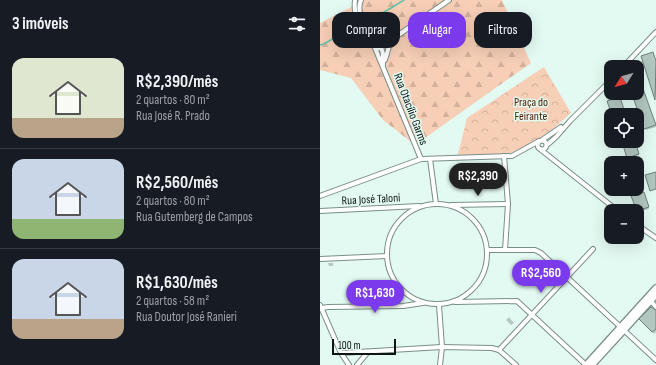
<!DOCTYPE html>
<html lang="pt">
<meta charset="utf-8">
<style>
:root{--surface:#171b24;--page:#242831;--text:#f1f3f6;--muted:#9ea1a6;--line:#363941;--accent:#7c3aed}
body{margin:0;font-family:"Sofia Sans Condensed",sans-serif;background:var(--page);color:var(--text);height:100vh;display:flex;flex-direction:column;font-size:15px;white-space:nowrap}
*{box-sizing:border-box;margin:0}
p{font-size:13px;color:var(--muted)}
.icon{flex:none;width:22px;height:22px;fill:none;stroke:currentColor;stroke-width:2;stroke-linecap:round;stroke-linejoin:round}
.map{position:relative;flex:1;overflow:hidden}
.panel{display:flex;flex-direction:column;background:var(--surface);width:320px}
.panel>*{flex:none}
.guide{position:absolute;left:12px;top:12px;width:264px;height:36px;display:flex;gap:8px}
.needle{width:26px;rotate:233deg}
.controls{position:absolute;left:284px;top:60px;display:grid;gap:8px}
.controls a{display:grid;place-items:center;width:40px;height:40px;border-radius:8px;background:var(--surface);box-shadow:0 4px 16px #0002;font-size:20px}
.scale{position:absolute;left:12px;bottom:10px;width:64px;box-sizing:border-box;padding-left:4px;border:2px solid #0d1412;border-top:0;font-size:11px;line-height:14px;white-space:nowrap;color:#0d1412;-webkit-text-stroke:3px #e3faf2;paint-order:stroke}
.price{position:absolute;translate:-50% -34px;padding:0 9px;border-radius:14px;background:var(--accent);color:#fff;font-size:13px;line-height:26px;filter:drop-shadow(0 1px 2px #0008)}
.price::after{content:'';position:absolute;left:50%;top:24px;width:12px;height:9px;margin-left:-6px;background:inherit;clip-path:polygon(0 0,100% 0,50% 100%)}
.price.on{background:#222;color:#fff}
ul{padding:0;list-style:none}
li{display:flex;align-items:center;gap:12px;height:100px;padding:0 12px}
li+li{border-top:1px solid var(--line)}
li span{display:grid;place-items:center;flex:none;width:112px;height:80px;border-radius:12px;color:#555}
li>.icon{margin-inline-start:auto}
span .icon{width:48px;height:48px;fill:#fffc;stroke-width:1}
li b{font-size:17px}
h2{display:flex;justify-content:space-between;align-items:center;height:48px;padding:0 12px;font-size:17px}
.pill{padding:0 14px;border-radius:12px;background:var(--surface);box-shadow:0 4px 16px #0002;font-size:14px;line-height:36px}
.pill.on{background:var(--accent);color:#fff}
main{display:flex;flex:1;min-height:0}
.map>svg:first-child{display:block}
</style>
<main>
<section class="panel">
<h2>3 imóveis<svg class="icon" aria-label="filters" viewBox="0 0 24 24"><path d="M4 7h16M4 17h16"/><circle cx="9" cy="7" r="2"/><circle cx="15" cy="17" r="2"/></svg></h2>
<ul>
<li><span style="background:linear-gradient(#dfe7d0 75%,#b9a48a 0)"><svg class="icon" aria-label="home" viewBox="0 0 24 24"><path d="M3 11l9-7 9 7M6 9v11h12V9"/></svg></span><div><b>R$2,390/mês</b><p>2 quartos · 80 m²</p><p>Rua José R. Prado</p></div></li>
<li><span style="background:linear-gradient(#c9d6e8 75%,#8fb573 0)"><svg class="icon" aria-label="home" viewBox="0 0 24 24"><path d="M3 11l9-7 9 7M6 9v11h12V9"/></svg></span><div><b>R$2,560/mês</b><p>2 quartos · 80 m²</p><p>Rua Gutemberg de Campos</p></div></li>
<li><span style="background:linear-gradient(#c9d6e8 75%,#b9a48a 0)"><svg class="icon" aria-label="home" viewBox="0 0 24 24"><path d="M3 11l9-7 9 7M6 9v11h12V9"/></svg></span><div><b>R$1,630/mês</b><p>2 quartos · 58 m²</p><p>Rua Doutor José Ranieri</p></div></li>
</ul>
</section>
<div class="map">
<svg width="336" height="365" viewBox="0 0 336 365">
<defs>
<pattern id="forest-firs" width="22" height="20" patternUnits="userSpaceOnUse"><rect width="22" height="20" fill="#f7ceb6"/><path d="M5 1l3.5 6h-7zM16 11l3.5 6h-7z" fill="#d3b09b"/></pattern>
<pattern id="park-crowns" width="20" height="18" patternUnits="userSpaceOnUse"><rect width="20" height="18" fill="#f7ceb6"/><path d="M2 6a3 3 0 1 1 6 0M12 15a3 3 0 1 1 6 0" fill="none" stroke="#d3b09b"/></pattern>
</defs>
<rect width="100%" height="100%" fill="#e3faf2"/>
<path fill="url(#forest-firs)" d="M45,0H182L211,63L95,145L63,120L31,78L0,70V23Z"/>
<path fill="url(#park-crowns)" d="M224,67L251,113L234,128L209,145L191,153L137,158L147,118Z"/>
<g fill="#0003">
<path d="M333,55L336,63V98L322,57Z"/>
<path d="M317,72L336,127L326,130L312,93H317Z"/>
<path d="M302,141H314L319,155L309,159Z"/>
<path d="M317,175L321,187L317,188Z"/>
<path d="M324,195L329,209L318,212L313,197Z"/>
<path d="M8,263H13V266H9Z"/>
<path d="M336,311V332L334,334L322,322Z"/>
<path d="M189,317L194,323L191,325L186,320Z"/>
</g>
<g fill="none" stroke-linecap="round" stroke-linejoin="round">
<g stroke="#63c1a7" stroke-width="1.5">
<path d="M59,15L71,8L84,0"/>
<path d="M0,45L4,44L26,31"/>
</g>
</g>
<g fill="#b2c7c0" stroke="#6d817a">
<path d="M333,52L336,61L335,100L321,56Z"/>
<path d="M317,72L336,125L324,129L312,94L317,93Z"/>
<path d="M300,97L305,113L298,115H292L287,101Z"/>
<path d="M306,141H315L319,154L307,158L302,142Z"/>
<path d="M336,172V189L330,191L325,175Z"/>
<path d="M324,192L329,207L317,211L311,196Z"/>
<path d="M331,307L336,310V329L332,332L319,319Z"/>
</g>
<g fill="none" stroke-linecap="round" stroke-linejoin="round">
<defs>
<g id="street">
<path d="M35,0C33,16 40,33 53,43"/>
<path d="M41,0C35,14 47,29 56,40"/>
<circle cx="58" cy="44" r="4.5"/>
<path d="M58,40L72,37"/>
<path d="M55,48L101,159"/>
<path d="M65,60L71,40"/>
<path d="M63,65V54L61,47L129,0"/>
<path d="M303,67L336,32"/>
<path d="M222,140L241,127"/>
<circle cx="222" cy="145" r="4.5"/>
<path d="M227,145L236,137L250,121L291,80"/>
<path d="M220,149L298,211"/>
<path d="M184,156L188,204L185,250"/>
<path d="M110,159L116,204"/>
<path d="M0,196L101,159L192,156L219,141"/>
<circle cx="117" cy="254" r="50"/>
<path d="M131,205L188,204"/>
<path d="M0,211L99,206"/>
<path d="M317,225L336,238"/>
<path d="M167,250H215L221,253L336,360"/>
<path d="M0,259L67,256"/>
<path d="M329,299L336,307"/>
<path d="M135,302L197,301L266,365"/>
<path d="M0,305L21,353L29,365"/>
<path d="M119,305L122,347L120,365"/>
<path d="M0,309L2,308L8,307L83,306L103,303"/>
<path d="M179,350L273,249"/>
<path d="M21,353L122,347L172,348L179,350L196,365"/>
<path d="M37,365L48,352"/>
</g>
<g id="secondary">
<path d="M266,365L336,288"/>
<path d="M272,365L336,295"/>
</g>
</defs>
<use href="#street" stroke="#7a8e88" stroke-width="6"/>
<use href="#secondary" stroke="#7a8e88" stroke-width="8"/>
<use href="#street" stroke="#fff" stroke-width="4"/>
<use href="#secondary" stroke="#fff" stroke-width="5.5"/>
</g>
<g text-anchor="middle" stroke-width="3" stroke-linejoin="round" paint-order="stroke">
<g font-size="12" fill="#4e2302" stroke="#e3faf2">
<text x="211" y="106">Praça do<tspan x="211" dy="14">Feirante</tspan></text>
</g>
<g font-size="12" fill="#0d1412" stroke="#e3faf2">
<text transform="translate(91 109) rotate(69)" y="4">Rua Otacílio Garms</text>
<text transform="translate(51 199) rotate(-3)" y="4">Rua José Taloni</text>
</g>
</g>
</svg>
<div class="controls">
<a><svg class="needle" viewBox="-14 -14 28 28"><path d="M0-13l5 13h-10z" fill="#e53935"/><path d="M0 13l5-13h-10z" fill="#9ea1a6"/></svg></a>
<a><svg class="icon" aria-label="locate" viewBox="0 0 24 24"><circle cx="12" cy="12" r="6"/><path d="M12 2v4M12 18v4M2 12h4M18 12h4"/></svg></a>
<a>+</a>
<a>−</a>
</div>
<div class="scale">100 m</div>
<b class="price on" style="left:158px;top:197px">R$2,390</b>
<b class="price" style="left:221px;top:294px">R$2,560</b>
<b class="price" style="left:55px;top:314px">R$1,630</b>
<div class="guide">
<a class="pill">Comprar</a>
<a class="pill on">Alugar</a>
<a class="pill">Filtros</a>
</div>
</div>
</main>
